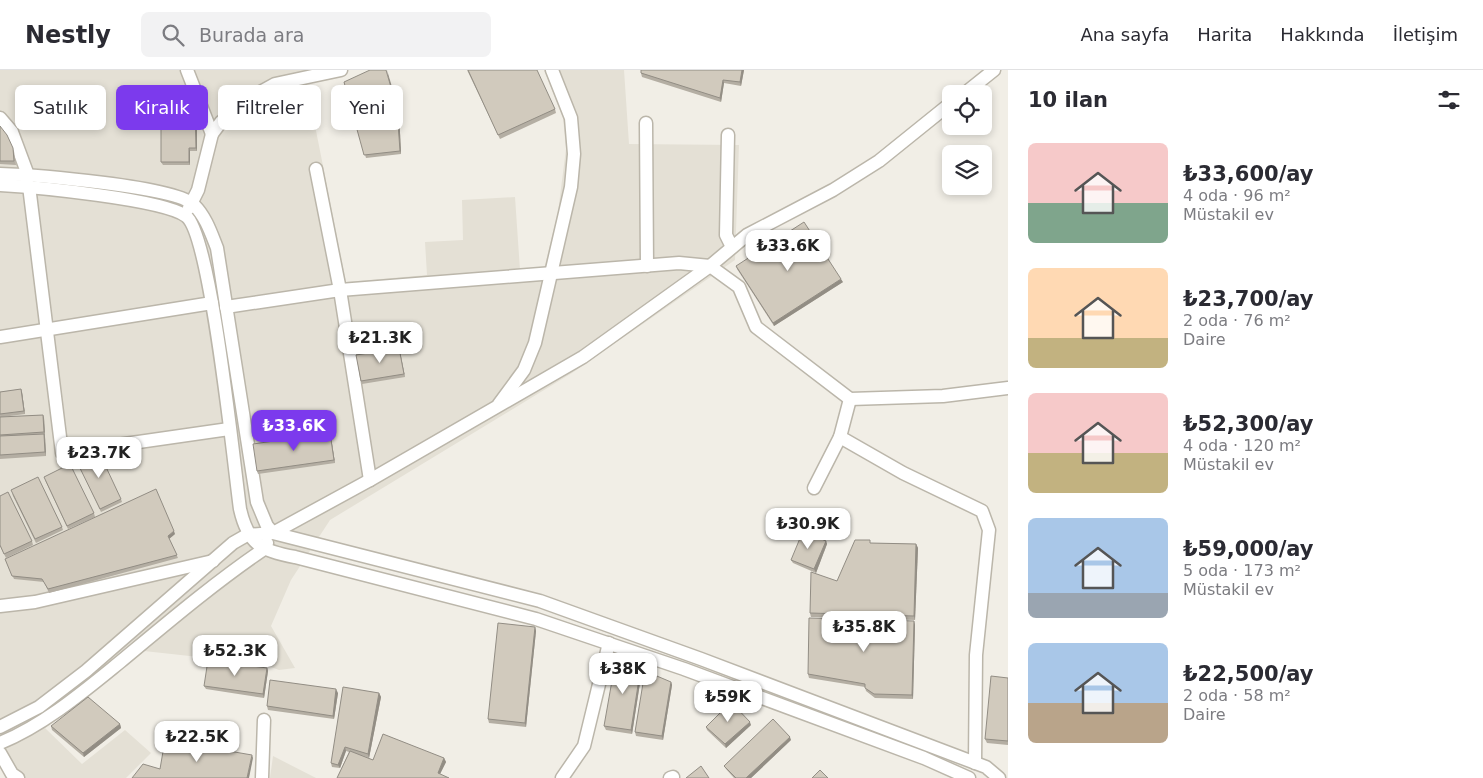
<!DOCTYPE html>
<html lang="tr">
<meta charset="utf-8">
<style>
:root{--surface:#fff;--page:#f2f2f3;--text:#2b2b33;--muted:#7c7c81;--line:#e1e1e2;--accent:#7c3aed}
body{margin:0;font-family:"DejaVu Sans",sans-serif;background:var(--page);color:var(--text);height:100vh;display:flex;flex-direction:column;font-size:19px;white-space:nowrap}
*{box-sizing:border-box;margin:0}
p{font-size:16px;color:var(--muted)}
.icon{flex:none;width:28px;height:28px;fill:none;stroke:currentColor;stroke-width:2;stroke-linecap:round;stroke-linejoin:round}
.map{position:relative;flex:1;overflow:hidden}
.drawer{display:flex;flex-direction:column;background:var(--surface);width:475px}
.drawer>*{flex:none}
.hud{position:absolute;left:15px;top:15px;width:475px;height:45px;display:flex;gap:10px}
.buttons{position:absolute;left:942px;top:15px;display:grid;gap:10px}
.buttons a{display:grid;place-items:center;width:50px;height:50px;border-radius:8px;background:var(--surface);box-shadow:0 2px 8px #0003;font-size:25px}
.price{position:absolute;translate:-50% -42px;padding:0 11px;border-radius:10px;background:#fff;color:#222;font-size:16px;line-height:32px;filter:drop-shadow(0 1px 2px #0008)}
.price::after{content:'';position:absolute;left:50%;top:30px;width:15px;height:11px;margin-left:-8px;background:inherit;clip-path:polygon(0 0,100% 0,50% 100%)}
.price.current{background:var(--accent);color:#fff}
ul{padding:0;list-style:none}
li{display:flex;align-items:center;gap:15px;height:125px;padding:0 20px}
li span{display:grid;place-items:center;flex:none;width:140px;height:100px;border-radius:8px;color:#555}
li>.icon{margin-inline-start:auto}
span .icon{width:60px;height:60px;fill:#fffc;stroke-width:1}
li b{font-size:21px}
h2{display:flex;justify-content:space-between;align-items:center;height:60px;padding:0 20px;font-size:21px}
.pill{padding:0 18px;border-radius:8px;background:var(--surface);box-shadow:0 2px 8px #0003;font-size:18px;line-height:45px}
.pill.current{background:var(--accent);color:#fff}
header{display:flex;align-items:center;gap:30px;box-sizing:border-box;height:70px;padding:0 25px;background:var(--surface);border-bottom:1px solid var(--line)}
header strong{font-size:24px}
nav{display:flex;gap:28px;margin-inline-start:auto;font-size:18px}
.search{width:350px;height:45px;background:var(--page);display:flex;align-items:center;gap:12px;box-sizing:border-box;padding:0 18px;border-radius:8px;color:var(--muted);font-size:19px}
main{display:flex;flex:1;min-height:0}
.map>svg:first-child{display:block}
</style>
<header>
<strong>Nestly</strong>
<div class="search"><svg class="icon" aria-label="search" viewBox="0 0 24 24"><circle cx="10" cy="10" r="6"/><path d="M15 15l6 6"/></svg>Burada ara</div>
<nav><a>Ana sayfa</a><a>Harita</a><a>Hakkında</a><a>İletişim</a></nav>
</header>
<main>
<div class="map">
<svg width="1008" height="708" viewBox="0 0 1008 708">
<rect width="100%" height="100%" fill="#f1eee6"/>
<g fill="#e4e0d5">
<path d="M0,0H304L346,212L427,205L425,172L463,170L462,130L515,127L520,200L544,199L558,142L566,79L563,48L544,0H624L629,74L739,75L735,190L572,303L330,450L291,510L271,556L295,598L279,600L263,594L144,581L45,658L82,694L125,660L151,683L126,708H13L0,694Z"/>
<path d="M273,686L316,708H270Z"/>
</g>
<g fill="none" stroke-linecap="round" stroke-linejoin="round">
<defs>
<g id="minor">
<path d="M187,0L212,64"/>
<path d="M964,24L994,0"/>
<path d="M0,48L12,62L28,105"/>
<path d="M646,53L647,196"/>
<path d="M728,65L726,165L732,177"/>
<path d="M316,99L340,220L370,410"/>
<path d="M0,104C32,105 176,116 194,135C206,147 211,163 217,178L257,432L267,456L273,463L540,531L701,589L986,697L999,708"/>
<path d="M0,115C35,117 162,129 186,146C211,165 234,396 240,439C248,474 261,481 295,487L536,549L684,599L924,688L969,708"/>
<path d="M29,116L62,383L229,359"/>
<path d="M189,138L198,120L212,64L221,52L248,29L275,14L341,0"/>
<path d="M226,237L340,220L679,193L710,196L739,217L756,257L850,329L943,326L1008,318"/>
<path d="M0,267L212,233"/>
<path d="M850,329L840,367L903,403L982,441L989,460L976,585L975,693"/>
<path d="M499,334L524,300L535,273L571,117L574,84L571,48L552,0"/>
<path d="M814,418L840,367"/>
<path d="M0,536L35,532L213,491"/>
<path d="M0,657L39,637L86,601L233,473L247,465L273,463L370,410L583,287L710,196L747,165L833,120L879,91L951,33"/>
<path d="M0,673C44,655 83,622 120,592C167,553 214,513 264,479L267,473"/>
<path d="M0,683L12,704L18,708"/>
<path d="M262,708L264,650"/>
<path d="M562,708L584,676L609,573"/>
<path d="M670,708L673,707"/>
</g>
</defs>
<use href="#minor" stroke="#bbb6aa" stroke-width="15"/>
<use href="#minor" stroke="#fff" stroke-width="12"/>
</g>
<g fill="#b4aea3">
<path d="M467,0L555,39L556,43L500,69Z"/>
<path d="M744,0L741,16L724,13L721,32L642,7L641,3Z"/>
<path d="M344,12L399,41L401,84L366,88Z"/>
<path d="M195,40L197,43V81H190V95H163L161,92Z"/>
<path d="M0,56L14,81L16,95L0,94Z"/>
<path d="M736,196L843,212L774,256L737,199Z"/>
<path d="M399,278L405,307L362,314L361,311Z"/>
<path d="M21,319L22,322L25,344L2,347L43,345L44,348L46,386L0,389V322Z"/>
<path d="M330,363L331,367L335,393L258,404L257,401Z"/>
<path d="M78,393L121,429L122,432L101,442Z"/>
<path d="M45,410L94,443L95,447L68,459Z"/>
<path d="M12,424L62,457L63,460L36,473Z"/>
<path d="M175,464L169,469L178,488L49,523L44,512L14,509L5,489Z"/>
<path d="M32,471L33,475L6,488L0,476Z"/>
<path d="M826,471L827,474L816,503L793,493L791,490Z"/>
<path d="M871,473L916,474L918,478L915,550L811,547L810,543Z"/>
<path d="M914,551L915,555L913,629L875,628L866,621L865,617L809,608L808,604Z"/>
<path d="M535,557L536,561L526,657L489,653L488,649Z"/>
<path d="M641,596L642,600L632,664L606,660L604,656Z"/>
<path d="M267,598L268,601L264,628L206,619L204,616Z"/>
<path d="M1008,608V675L987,673L985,669Z"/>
<path d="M671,612L672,615L663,670L636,666L635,662Z"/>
<path d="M338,623L334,649L268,640L267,636Z"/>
<path d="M379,623L381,627L369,688L359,684L373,690L444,688L446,692L440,704L337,708L349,682L346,681L340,698L332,697L331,693Z"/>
<path d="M120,654L121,658L84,687L52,660L51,656Z"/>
<path d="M751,655L726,678L707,660L706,657Z"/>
<path d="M791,670L751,708H734L726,699L724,696Z"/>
</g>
<g fill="#928d84">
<path d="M387,0L399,41L401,84L400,81Z"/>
<path d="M742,0H744L741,16L740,12Z"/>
<path d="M723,10L724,13L721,32L720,28Z"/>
<path d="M195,40L197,43V81L196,78Z"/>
<path d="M189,78L190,81V95L189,92Z"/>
<path d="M841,209L843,212L774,256L773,253Z"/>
<path d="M399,278L400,281L405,307L404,304Z"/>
<path d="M21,319L22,322L25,344L24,341Z"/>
<path d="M43,345L44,348L45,366L44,362Z"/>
<path d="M330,363L331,367L335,393L334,390Z"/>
<path d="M44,364L45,367L46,386L45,382Z"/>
<path d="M174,461L175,464L169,469L168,466Z"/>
<path d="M826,471L827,474L816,503L814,499Z"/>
<path d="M916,474L918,478L915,550L914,546Z"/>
<path d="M914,551L915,555L913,629L912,625Z"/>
<path d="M535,557L536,561L526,657L525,653Z"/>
<path d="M641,596L642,600L632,664L631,660Z"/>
<path d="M267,598L268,601L264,628L263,624Z"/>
<path d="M671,612L672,615L663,670L662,666Z"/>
<path d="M336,619L338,623L334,649L333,646Z"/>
<path d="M379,623L381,627L369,688L368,684Z"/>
<path d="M750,652L751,655L726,678L725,674Z"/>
<path d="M120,654L121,658L84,687L83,683Z"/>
<path d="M790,667L791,670L751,708H746Z"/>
<path d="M345,677L346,681L340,698L338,695Z"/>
<path d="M252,685L253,688L249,708H247Z"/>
<path d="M444,688L446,692L439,706L438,703Z"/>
</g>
<g fill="#d1cabd" stroke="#928d84">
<path d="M370,0H386L397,38L400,81L364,85L344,12Z"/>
<path d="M468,0H537L555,39L498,65Z"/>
<path d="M641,0H742L740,12L723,10L720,28L641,3Z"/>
<path d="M161,22L195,40L196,78H189V92H161Z"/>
<path d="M0,56L7,65L13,78L14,91H0Z"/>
<path d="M804,152L841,209L773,253L736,196Z"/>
<path d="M399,278L404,304L361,311L356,285Z"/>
<path d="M21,319L24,341L0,344V322Z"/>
<path d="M43,345L44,362L0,365V347Z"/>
<path d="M330,363L334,390L257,401L253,374Z"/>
<path d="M44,364L45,382L0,385V366Z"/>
<path d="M98,380L121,429L100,439L76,390Z"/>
<path d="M70,394L94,443L67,456L44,407Z"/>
<path d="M38,407L62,457L35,469L11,420Z"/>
<path d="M156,419L174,461L168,466L177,485L48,519L42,509L12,506L5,489Z"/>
<path d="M8,422L32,471L4,484L0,475V426Z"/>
<path d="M803,461L826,471L814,499L791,490Z"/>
<path d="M855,470H870V473L916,474L914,546L810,543L811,502L837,511Z"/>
<path d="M809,548L914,551L912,625L874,624L865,618V614L808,604Z"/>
<path d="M498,553L535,557L525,653L488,649Z"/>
<path d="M616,588L641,596L631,660L604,656Z"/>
<path d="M208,590L267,598L263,624L204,616Z"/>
<path d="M645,601L671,612L662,666L635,662Z"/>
<path d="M991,606L1008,608V671L985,669Z"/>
<path d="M270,610L336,619L333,646L267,636Z"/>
<path d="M343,617L379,623L368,684L345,677L338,695L331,693Z"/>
<path d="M88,627L120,654L83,683L51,656Z"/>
<path d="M731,632L750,652L725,674L706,657Z"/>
<path d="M773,649L790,667L746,708H736L724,696Z"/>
<path d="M383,664L444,688L438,703L449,708H337L350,681L373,690Z"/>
<path d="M165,670L252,685L247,708H132L143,694L160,699Z"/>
<path d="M701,696L709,708H686Z"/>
<path d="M820,700L828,708H812Z"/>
</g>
</svg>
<div class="buttons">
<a><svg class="icon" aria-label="locate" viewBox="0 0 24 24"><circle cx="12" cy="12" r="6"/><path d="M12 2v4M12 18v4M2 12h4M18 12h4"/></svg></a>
<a><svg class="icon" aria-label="layers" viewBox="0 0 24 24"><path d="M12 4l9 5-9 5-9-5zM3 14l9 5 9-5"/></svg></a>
</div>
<b class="price" style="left:788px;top:202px">₺33.6K</b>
<b class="price" style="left:380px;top:294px">₺21.3K</b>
<b class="price current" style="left:294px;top:382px">₺33.6K</b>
<b class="price" style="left:99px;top:409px">₺23.7K</b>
<b class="price" style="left:808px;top:480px">₺30.9K</b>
<b class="price" style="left:864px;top:583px">₺35.8K</b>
<b class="price" style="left:235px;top:607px">₺52.3K</b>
<b class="price" style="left:623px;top:625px">₺38K</b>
<b class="price" style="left:728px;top:653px">₺59K</b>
<b class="price" style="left:197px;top:693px">₺22.5K</b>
<div class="hud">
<a class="pill">Satılık</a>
<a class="pill current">Kiralık</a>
<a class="pill">Filtreler</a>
<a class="pill">Yeni</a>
</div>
</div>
<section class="drawer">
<h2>10 ilan<svg class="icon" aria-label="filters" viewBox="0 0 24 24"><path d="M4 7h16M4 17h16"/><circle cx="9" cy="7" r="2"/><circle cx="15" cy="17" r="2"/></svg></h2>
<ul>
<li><span style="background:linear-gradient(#f6c9c9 60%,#7fa58c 0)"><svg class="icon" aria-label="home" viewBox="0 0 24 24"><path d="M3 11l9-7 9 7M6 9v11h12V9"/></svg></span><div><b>₺33,600/ay</b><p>4 oda · 96 m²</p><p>Müstakil ev</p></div></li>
<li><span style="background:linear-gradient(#ffd9b3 70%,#c2b280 0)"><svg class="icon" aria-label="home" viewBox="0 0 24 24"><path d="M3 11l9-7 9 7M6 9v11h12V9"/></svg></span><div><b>₺23,700/ay</b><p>2 oda · 76 m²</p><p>Daire</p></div></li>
<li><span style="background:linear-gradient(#f6c9c9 60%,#c2b280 0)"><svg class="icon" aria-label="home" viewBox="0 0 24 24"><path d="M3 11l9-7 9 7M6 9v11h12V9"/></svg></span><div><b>₺52,300/ay</b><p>4 oda · 120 m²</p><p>Müstakil ev</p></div></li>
<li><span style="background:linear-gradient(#a9c7e8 75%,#9aa5b1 0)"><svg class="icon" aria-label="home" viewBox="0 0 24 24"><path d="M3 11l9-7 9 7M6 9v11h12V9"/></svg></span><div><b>₺59,000/ay</b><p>5 oda · 173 m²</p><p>Müstakil ev</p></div></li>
<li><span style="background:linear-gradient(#a9c7e8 60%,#b9a48a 0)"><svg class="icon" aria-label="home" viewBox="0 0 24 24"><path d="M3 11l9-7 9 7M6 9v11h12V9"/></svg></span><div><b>₺22,500/ay</b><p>2 oda · 58 m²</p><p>Daire</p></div></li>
</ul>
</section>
</main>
